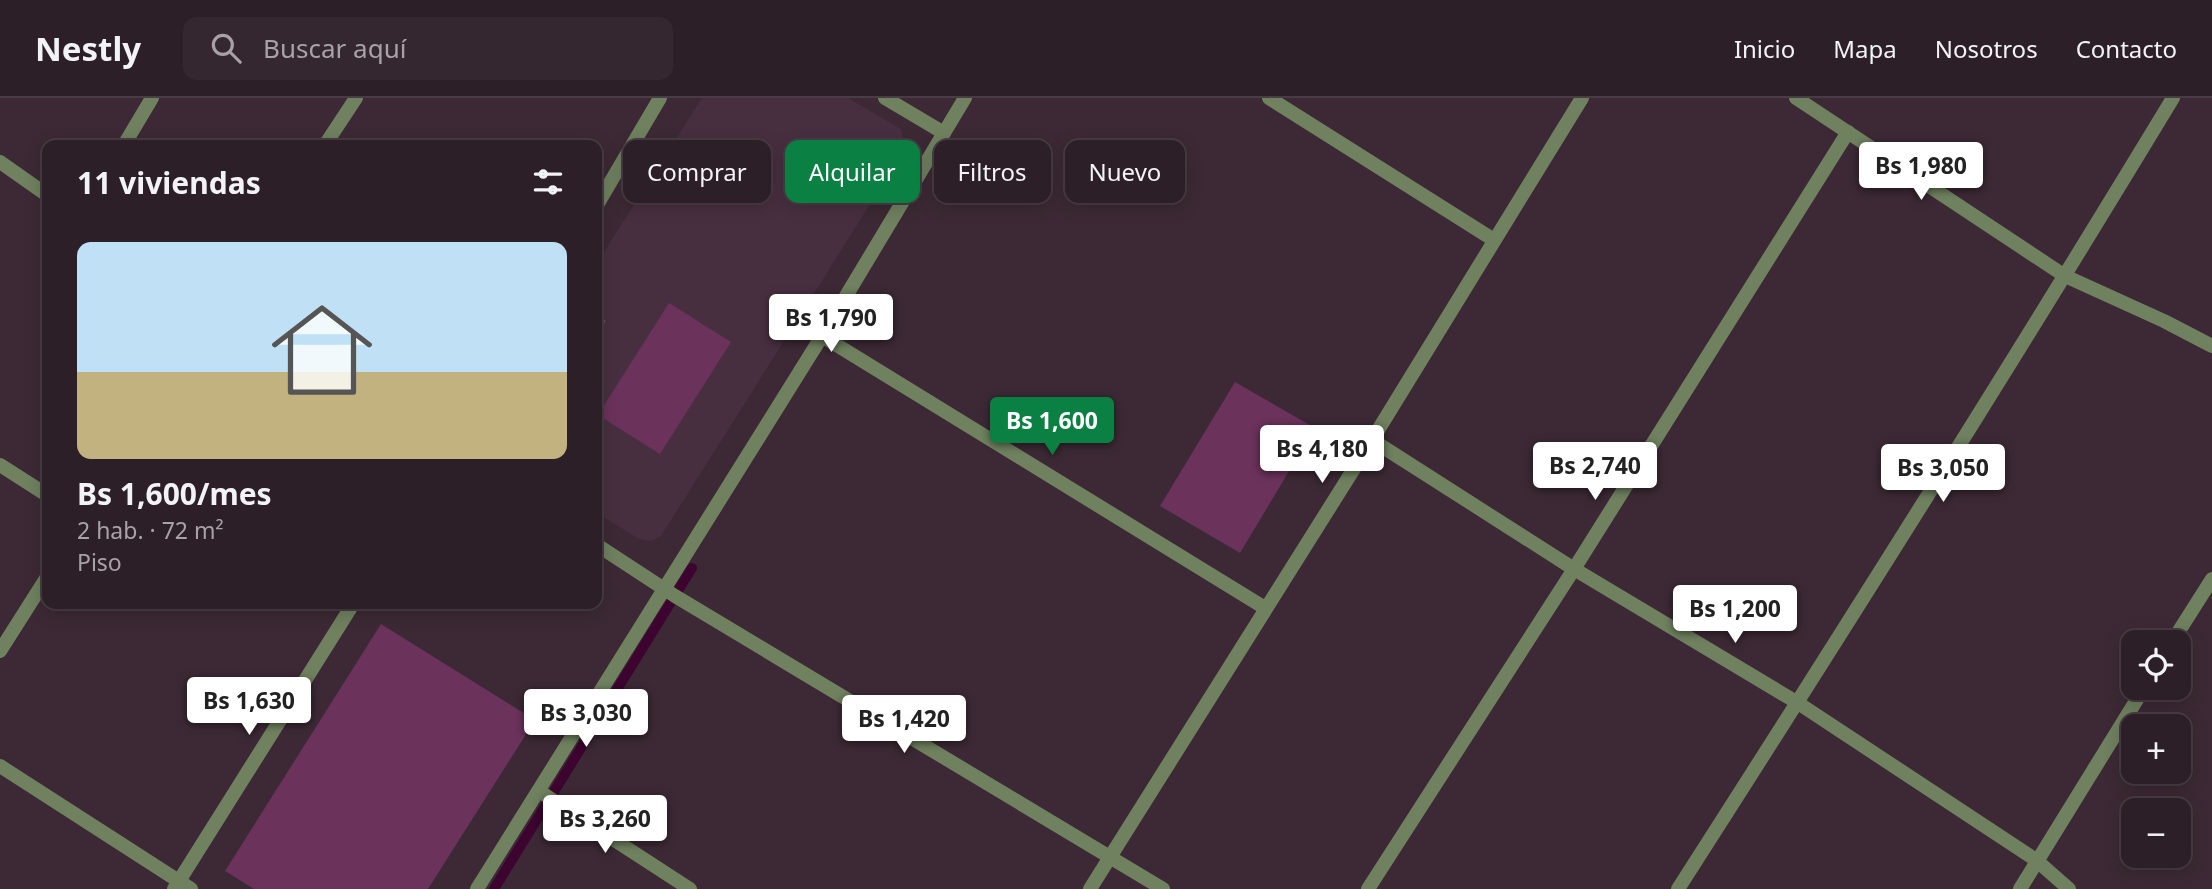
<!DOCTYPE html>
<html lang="es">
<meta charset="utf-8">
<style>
:root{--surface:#2d1f28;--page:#352730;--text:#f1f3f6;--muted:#a7a2a8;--line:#483d45;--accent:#0b8043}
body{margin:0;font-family:"Noto Sans",sans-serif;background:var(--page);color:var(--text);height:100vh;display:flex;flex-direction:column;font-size:26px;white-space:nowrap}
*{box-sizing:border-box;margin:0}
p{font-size:23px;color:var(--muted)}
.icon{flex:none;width:38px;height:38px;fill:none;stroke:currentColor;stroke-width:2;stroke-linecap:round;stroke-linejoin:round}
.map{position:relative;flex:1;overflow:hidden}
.side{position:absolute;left:42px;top:42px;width:560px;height:469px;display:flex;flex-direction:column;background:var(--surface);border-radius:14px;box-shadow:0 4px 18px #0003,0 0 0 2px var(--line)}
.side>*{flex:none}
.guide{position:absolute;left:623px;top:42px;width:665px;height:63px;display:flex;gap:14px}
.buttons{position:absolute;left:2121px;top:532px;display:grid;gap:14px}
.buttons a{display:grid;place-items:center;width:70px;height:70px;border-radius:14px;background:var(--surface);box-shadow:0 4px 18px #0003,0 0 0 2px var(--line);font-size:35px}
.price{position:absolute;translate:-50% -60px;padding:0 16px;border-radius:7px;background:#fff;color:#222;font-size:23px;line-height:46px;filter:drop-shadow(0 2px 4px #0008)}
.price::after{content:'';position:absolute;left:50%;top:42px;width:21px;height:16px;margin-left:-10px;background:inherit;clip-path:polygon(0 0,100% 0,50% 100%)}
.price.selected{background:var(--accent);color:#fff}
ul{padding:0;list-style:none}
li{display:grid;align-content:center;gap:14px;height:371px;padding:0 35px}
li span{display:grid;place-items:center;height:217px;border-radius:14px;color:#555}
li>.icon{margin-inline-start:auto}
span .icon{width:126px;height:126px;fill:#fffc;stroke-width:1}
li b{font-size:30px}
h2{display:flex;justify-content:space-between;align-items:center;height:84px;padding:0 35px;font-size:30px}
.pill{padding:0 24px;border-radius:14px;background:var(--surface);box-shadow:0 4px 18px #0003,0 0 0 2px var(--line);font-size:24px;line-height:63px}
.pill.selected{background:var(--accent);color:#fff}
header{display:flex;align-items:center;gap:42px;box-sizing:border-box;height:98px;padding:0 35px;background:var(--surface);border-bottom:2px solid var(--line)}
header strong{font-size:33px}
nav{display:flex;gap:38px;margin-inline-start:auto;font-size:24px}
.search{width:490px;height:63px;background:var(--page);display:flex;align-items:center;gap:18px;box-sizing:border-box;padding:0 24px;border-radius:14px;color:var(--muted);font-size:26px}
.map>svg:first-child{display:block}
</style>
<header>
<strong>Nestly</strong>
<div class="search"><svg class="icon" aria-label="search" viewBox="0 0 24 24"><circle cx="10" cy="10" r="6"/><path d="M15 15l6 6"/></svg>Buscar aquí</div>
<nav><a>Inicio</a><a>Mapa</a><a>Nosotros</a><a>Contacto</a></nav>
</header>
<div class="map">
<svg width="2212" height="791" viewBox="0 0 2212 791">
<rect width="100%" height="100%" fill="#3c2935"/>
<path fill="#482f40" d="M702,0H848L901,31L905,51L661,438L651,443L639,441L597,415V165Z"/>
<g fill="#6b325b">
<path d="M669,205L731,244L660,356L598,317Z"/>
<path d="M1235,284L1315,330L1240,455L1160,408Z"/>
<path d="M381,526L535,622L428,791H254L225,773Z"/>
</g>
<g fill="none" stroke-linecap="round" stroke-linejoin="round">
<path stroke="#3c042f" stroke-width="10" d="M494,791L692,470"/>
</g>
<path fill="#5f4a58" d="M597,216L606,223L597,238Z"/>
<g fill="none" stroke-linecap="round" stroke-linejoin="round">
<g stroke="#6f815f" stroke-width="14">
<path d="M885,0L944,35"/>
<path d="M1269,0L1494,142"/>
<path d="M1796,0L2065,178L2164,223L2212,248"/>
<path d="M124,47L152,0"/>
<path d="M325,47L356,0"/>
<path d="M0,64L47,97"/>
<path d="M597,107L660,0"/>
<path d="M822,238L1265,510"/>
<path d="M1372,342L1574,471L1798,605L2036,762L2069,791"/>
<path d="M0,367L47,397"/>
<path d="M597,447L675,498L1163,791"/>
<path d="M2172,544L2212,481"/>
<path d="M0,553L47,479"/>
<path d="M0,668L191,791"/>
<path d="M539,693L690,791"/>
<path d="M174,791L353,506"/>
<path d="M477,791L822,238L965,0"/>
<path d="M1090,791L1372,342L1582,0"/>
<path d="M1368,791L1574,471L1848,34"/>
<path d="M1678,791C1846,529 2012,266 2173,0"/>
<path d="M2020,791L2144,590"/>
</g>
</g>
</svg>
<div class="buttons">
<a><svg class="icon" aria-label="locate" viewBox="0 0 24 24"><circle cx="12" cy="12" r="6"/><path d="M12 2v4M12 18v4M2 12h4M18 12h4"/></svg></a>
<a>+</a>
<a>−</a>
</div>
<b class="price" style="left:1921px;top:104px">Bs 1,980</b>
<b class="price" style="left:831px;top:256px">Bs 1,790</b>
<b class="price selected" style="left:1052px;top:359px">Bs 1,600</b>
<b class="price" style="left:1322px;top:387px">Bs 4,180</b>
<b class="price" style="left:1595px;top:404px">Bs 2,740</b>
<b class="price" style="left:1943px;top:406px">Bs 3,050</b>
<b class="price" style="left:1735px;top:547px">Bs 1,200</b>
<b class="price" style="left:249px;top:639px">Bs 1,630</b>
<b class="price" style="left:586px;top:651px">Bs 3,030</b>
<b class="price" style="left:904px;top:657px">Bs 1,420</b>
<b class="price" style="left:605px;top:757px">Bs 3,260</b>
<div class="guide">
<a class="pill">Comprar</a>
<a class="pill selected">Alquilar</a>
<a class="pill">Filtros</a>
<a class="pill">Nuevo</a>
</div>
<section class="side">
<h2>11 viviendas<svg class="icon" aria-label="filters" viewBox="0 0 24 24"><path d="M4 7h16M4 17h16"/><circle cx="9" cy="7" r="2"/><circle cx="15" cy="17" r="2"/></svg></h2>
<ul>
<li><span style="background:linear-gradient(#bfe0f5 60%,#c2b280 0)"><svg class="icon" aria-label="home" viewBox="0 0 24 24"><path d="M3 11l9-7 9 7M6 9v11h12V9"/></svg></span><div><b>Bs 1,600/mes</b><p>2 hab. · 72 m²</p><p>Piso</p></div></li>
</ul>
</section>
</div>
